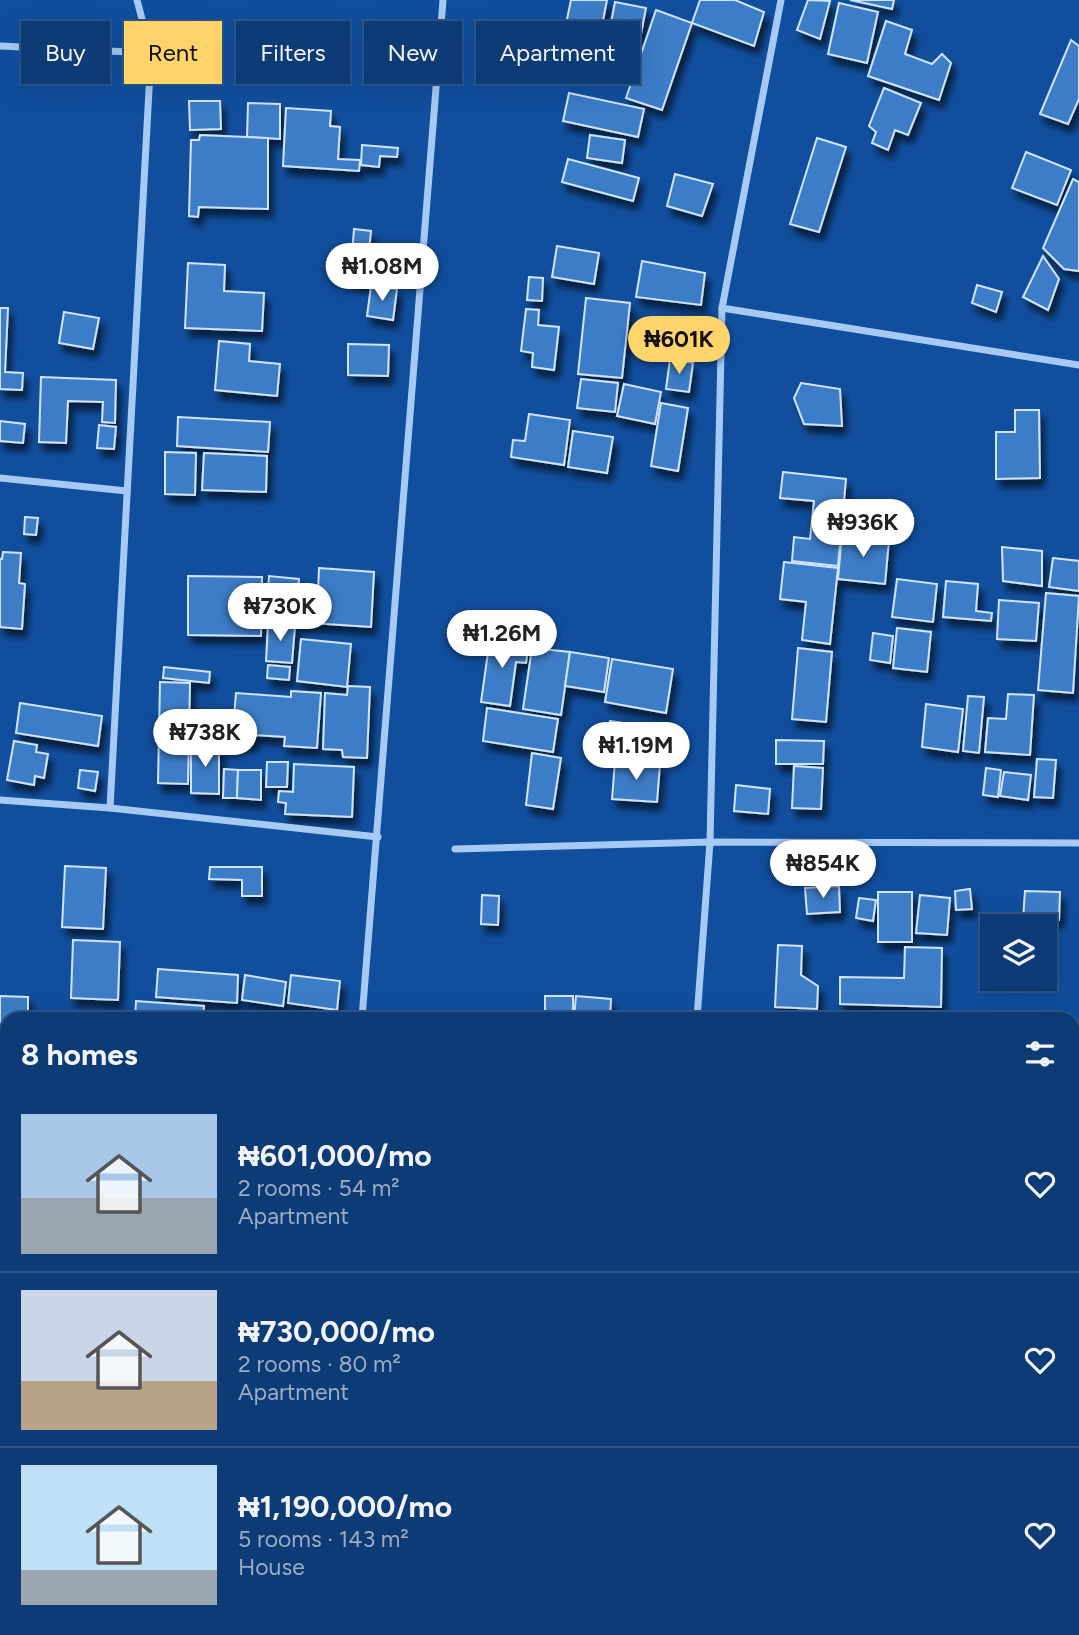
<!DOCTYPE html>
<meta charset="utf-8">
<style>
:root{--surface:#0d3b76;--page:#16427b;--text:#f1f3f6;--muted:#9aadc5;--line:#2d5588;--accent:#ffd46a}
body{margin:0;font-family:Figtree,sans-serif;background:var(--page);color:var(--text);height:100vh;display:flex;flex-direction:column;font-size:26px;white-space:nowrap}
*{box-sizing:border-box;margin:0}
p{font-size:23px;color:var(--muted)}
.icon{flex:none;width:38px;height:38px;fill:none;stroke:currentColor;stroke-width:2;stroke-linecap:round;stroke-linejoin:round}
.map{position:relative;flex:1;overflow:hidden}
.details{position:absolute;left:0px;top:1012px;width:1080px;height:625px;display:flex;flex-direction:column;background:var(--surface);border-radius:21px 21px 0 0;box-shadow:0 7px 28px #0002,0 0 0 2px var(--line)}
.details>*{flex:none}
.top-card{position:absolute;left:21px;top:21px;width:700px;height:63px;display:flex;gap:14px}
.tools{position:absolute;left:980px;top:914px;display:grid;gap:14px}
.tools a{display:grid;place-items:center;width:77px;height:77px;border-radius:0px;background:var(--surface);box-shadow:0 7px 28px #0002,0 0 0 2px var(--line);font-size:35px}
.price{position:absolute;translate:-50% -60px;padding:0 16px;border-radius:24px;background:#fff;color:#222;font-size:23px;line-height:46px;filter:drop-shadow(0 2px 4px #0008)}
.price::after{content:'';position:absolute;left:50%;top:42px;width:21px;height:16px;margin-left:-10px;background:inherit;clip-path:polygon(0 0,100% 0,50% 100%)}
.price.on{background:var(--accent);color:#111}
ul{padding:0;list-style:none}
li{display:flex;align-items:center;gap:21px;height:175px;padding:0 21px}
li+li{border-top:2px solid var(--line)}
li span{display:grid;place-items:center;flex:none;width:196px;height:140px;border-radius:0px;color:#555}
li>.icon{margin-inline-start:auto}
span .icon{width:84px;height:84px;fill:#fffc;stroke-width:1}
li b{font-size:30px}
h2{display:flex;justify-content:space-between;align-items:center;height:84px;padding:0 21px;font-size:30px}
.tag{padding:0 24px;border-radius:0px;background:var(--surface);box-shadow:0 7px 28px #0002,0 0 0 2px var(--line);font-size:24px;line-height:63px}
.tag.on{background:var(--accent);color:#111}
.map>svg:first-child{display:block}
</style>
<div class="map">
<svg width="1079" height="1635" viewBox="0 0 1079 1635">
<defs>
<filter id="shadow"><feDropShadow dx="4.5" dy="8" stdDeviation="3.5" flood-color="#0009"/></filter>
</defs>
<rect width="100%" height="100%" fill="#114f9e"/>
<g fill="#3e7bc6" stroke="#cfe5fe" stroke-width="2" filter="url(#shadow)">
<path d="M571,0H607L601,31L566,24Z"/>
<path d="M700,0H735L764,12L754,46L692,23Z"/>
<path d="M808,0L830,1L820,39L797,30Z"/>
<path d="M850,0H894L892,9Z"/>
<path d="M615,2L646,8L640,39L609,33Z"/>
<path d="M839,3L878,12L867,63L828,54Z"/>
<path d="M656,10L692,23L662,110L626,98Z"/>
<path d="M886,21L912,30L905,54L932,64L942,54L951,63L939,100L868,76Z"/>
<path d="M1071,40L1079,46V99L1068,124L1040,114Z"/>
<path d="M884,88L921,103L908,135L895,130L888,150L872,143L876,132L869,126Z"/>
<path d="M569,93L644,109L638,137L563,121Z"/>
<path d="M189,101H220L221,129L190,130Z"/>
<path d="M248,103L280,104V139L247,137Z"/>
<path d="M286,108L331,111L330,126L340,127L338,159L360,160L359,171L283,166Z"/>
<path d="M200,135L268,138V209L199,207L198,217L189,216L191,140H199Z"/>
<path d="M590,135L625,140L622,163L587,158Z"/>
<path d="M817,138L846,147L819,232L790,224Z"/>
<path d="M362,145L398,148L397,157L380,156L379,167L361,165Z"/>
<path d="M1026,152L1071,170L1057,205L1012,188Z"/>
<path d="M568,159L639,178L633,201L562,182Z"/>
<path d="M675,174L713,184L702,216L667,206Z"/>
<path d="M1073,179L1079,182V271L1064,269L1043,248Z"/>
<path d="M354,229L371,231L369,252L384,254L383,262L373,261L371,283L350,281Z"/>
<path d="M557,246L599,253L594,284L552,277Z"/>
<path d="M1043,256L1059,279L1048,310L1023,297Z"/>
<path d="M642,261L705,273L701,305L636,297Z"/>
<path d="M188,263L225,265L224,291L264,293L262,331L185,328Z"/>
<path d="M529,277L543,278L542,301L527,300Z"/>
<path d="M977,285L1002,292L996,312L972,303Z"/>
<path d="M371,286L397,289L393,320L367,316Z"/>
<path d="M586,298L630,303L622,378L578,374Z"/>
<path d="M0,308H8L5,372L23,373L22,390L0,389Z"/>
<path d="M526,309L539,310L538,325L559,327L554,370L532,367L533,353L521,351Z"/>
<path d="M64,312L99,318L93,349L59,343Z"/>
<path d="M219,341L250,344L249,361L280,364L277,396L215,390Z"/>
<path d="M348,344L389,345L388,376L348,375Z"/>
<path d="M670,359L693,363L689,392L666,389Z"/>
<path d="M41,377L116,380L115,423L102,422L103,402L68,401L66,443L39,442Z"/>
<path d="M581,379L618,383L615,412L577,408Z"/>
<path d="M801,383L840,389L842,426L804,424L794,398Z"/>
<path d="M624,384L661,392L655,424L617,416Z"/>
<path d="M661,403L688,408L678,471L651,466Z"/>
<path d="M1015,410H1039L1040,478L996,479V432H1015Z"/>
<path d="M529,414L570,420L564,465L511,457L513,440L525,441Z"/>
<path d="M178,417L270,422L268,452L177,446Z"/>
<path d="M0,421L25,424L23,443L0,441Z"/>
<path d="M99,425L116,427L114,449L97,448Z"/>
<path d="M573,431L613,437L607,473L568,467Z"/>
<path d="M165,452L196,453L195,495L165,494Z"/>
<path d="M204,453L267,456L266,492L202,490Z"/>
<path d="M783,472L846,479L838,566L792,561L794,537L810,539L814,501L780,498Z"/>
<path d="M25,517L38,518L36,535L24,534Z"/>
<path d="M842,534L889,540L885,584L838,579Z"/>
<path d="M1002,547L1042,551V586L1003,581Z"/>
<path d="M3,552L21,553L19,583L25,584L22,629L0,627V559H2Z"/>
<path d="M1053,558L1079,561V591L1049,587Z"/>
<path d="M784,562L838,568L830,644L802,640L806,602L780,599Z"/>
<path d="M319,568L374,572L371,627L266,620L269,576L299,579L298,592L318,593Z"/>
<path d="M188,576L262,577L261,636L188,635Z"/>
<path d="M897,579L937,584L933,622L892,617Z"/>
<path d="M946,581L978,584L976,611L992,613L991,621L943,617Z"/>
<path d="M1046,593L1079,596L1073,693L1038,690Z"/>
<path d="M999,600L1039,603L1036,641L997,639Z"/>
<path d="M268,624L295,626L292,663L266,661Z"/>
<path d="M897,628L931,632L927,672L893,668Z"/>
<path d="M873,633L893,636L890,663L870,660Z"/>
<path d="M490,638L529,644L526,663L516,662L510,706L481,702Z"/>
<path d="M301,639L351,644L347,687L297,681Z"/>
<path d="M532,648L570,652L561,715L523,709Z"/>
<path d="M798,648L832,652L826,722L792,719Z"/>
<path d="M570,652L609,658L604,692L565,686Z"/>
<path d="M612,659L673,669L666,713L605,702Z"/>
<path d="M268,665L290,667L289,680L267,678Z"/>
<path d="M164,667L210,672L209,683L163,678Z"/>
<path d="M160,682L190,683L188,784L158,783Z"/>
<path d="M348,686L370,687L367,758L343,757L342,750L323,749L325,693L347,695Z"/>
<path d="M291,691L321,693L317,748L284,746L285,737L254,735L253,743L232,741L236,693L291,697Z"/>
<path d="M1008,694L1034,695L1030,755L985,752L988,718L1006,719Z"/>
<path d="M968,696L984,697L979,753L963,751Z"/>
<path d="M20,703L102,716L98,746L16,733Z"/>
<path d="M926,704L963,709L958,752L922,747Z"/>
<path d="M487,708L558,719L553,752L483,741Z"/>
<path d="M610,721L631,724L626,753L606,749Z"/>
<path d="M776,740L824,741L823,764H776Z"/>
<path d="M14,741L37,745L36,752L48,754L44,778L35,776L34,785L7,780Z"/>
<path d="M191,745H219V794L191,793Z"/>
<path d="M532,753L561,758L553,809L526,805Z"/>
<path d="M1037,759L1056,760L1053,798L1034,797Z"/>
<path d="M615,761L660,764L657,802L612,799Z"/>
<path d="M267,762H288L287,787H266Z"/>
<path d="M294,764L354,767L352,817L285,814L286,803L278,802L279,791L293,792Z"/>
<path d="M794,766L823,768L821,809L792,808Z"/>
<path d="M986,768L1001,770L998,797L983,795Z"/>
<path d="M224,769L238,770L237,798H223Z"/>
<path d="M80,770L98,772L95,791L78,788Z"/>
<path d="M238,770H261V800L237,798Z"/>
<path d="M1004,772L1031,775L1028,800L1000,796Z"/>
<path d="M736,785L770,789L768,814L734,811Z"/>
<path d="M65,866L106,868L103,929L62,927Z"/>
<path d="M210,867H262V896H242V880L209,879Z"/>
<path d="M839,886L840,912L807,914L805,888Z"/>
<path d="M970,889L972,909L956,910L955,891Z"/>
<path d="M1025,891L1060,892L1059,920L1023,919Z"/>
<rect x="878" y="892" width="34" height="50"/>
<path d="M482,895L499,896L498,925L481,924Z"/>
<path d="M920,895L950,898L947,935L916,933Z"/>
<path d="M859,898L876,900L873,921L856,918Z"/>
<path d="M73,940L120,942L118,1000L71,998Z"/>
<path d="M778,945L802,946L801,975L818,986L817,1009L775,1007Z"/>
<path d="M905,947L942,948L941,1007L840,1004V977L904,978Z"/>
<path d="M158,969L238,975L237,1003L156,997Z"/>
<path d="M245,975L286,982L283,1006L242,1000Z"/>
<path d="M291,975L340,981L337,1010L288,1003Z"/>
<path d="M0,996L28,997V1018H7V1061H0Z"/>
<rect x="545" y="996" width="28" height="22"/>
<path d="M576,996L611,999L610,1018H574Z"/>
<path d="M136,1001L204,1006L203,1018H135Z"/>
<path d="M243,1012L315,1018H243Z"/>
<path d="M854,1012L905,1013V1018H854Z"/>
<rect x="0" y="1459" width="7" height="51"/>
<path d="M0,1525H7L3,1569H0Z"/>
<rect x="459" y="1629" width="24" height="6"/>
<path d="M492,1629H527L526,1635H491Z"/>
<path d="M558,1629L610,1630L626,1629V1635H558Z"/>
<rect x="777" y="1629" width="37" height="6"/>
<rect x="863" y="1629" width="40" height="6"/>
</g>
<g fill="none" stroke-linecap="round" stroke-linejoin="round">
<g stroke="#a7caf5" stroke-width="7">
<path d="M0,46L151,53"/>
<path d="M722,308L1079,365"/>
<path d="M0,478L127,491"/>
<path d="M0,800L110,808L378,837"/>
<path d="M110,808L151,53L137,0"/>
<path d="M455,849L710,842L1079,843"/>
<path d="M362,1018L443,0"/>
<path d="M697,1018L710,842L722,308L781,0"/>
<path d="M1073,1143L1079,1029"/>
<path d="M0,1156L7,1157"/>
<path d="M0,1289L7,1290"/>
<path d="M314,1635V1629"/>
<path d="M649,1635V1629"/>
<path d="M1046,1635V1629"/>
</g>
</g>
</svg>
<div class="tools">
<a><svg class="icon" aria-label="layers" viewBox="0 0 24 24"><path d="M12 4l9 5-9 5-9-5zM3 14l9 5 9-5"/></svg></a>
</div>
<b class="price" style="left:382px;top:303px">₦1.08M</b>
<b class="price on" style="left:679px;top:376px">₦601K</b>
<b class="price" style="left:863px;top:559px">₦936K</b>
<b class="price" style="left:280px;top:643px">₦730K</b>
<b class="price" style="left:502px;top:670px">₦1.26M</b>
<b class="price" style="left:205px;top:769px">₦738K</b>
<b class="price" style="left:636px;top:782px">₦1.19M</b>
<b class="price" style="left:823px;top:900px">₦854K</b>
<div class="top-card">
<a class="tag">Buy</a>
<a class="tag on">Rent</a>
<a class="tag">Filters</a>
<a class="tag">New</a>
<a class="tag">Apartment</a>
</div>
<section class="details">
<h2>8 homes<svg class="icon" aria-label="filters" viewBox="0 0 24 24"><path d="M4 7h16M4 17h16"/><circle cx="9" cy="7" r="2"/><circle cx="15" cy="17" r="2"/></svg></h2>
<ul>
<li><span style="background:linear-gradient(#a9c7e8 60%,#9aa5b1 0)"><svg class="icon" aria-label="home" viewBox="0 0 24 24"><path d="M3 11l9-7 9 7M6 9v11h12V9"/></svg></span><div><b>₦601,000/mo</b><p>2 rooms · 54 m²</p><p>Apartment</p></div><svg class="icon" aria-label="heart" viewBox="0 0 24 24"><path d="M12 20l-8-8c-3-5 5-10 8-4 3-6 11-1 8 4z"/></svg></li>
<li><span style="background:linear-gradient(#c9d6e8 65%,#b9a48a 0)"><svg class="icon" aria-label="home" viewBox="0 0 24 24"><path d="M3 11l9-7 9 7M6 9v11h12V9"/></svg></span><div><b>₦730,000/mo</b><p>2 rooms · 80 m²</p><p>Apartment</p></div><svg class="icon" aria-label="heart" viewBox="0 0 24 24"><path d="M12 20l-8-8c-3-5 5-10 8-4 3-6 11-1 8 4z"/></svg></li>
<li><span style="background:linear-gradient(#bfe0f5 75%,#9aa5b1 0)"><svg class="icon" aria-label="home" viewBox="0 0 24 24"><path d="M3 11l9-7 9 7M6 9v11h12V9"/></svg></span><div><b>₦1,190,000/mo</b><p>5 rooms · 143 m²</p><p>House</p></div><svg class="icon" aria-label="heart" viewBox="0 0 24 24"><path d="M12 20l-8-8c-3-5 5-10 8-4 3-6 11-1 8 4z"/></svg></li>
</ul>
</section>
</div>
